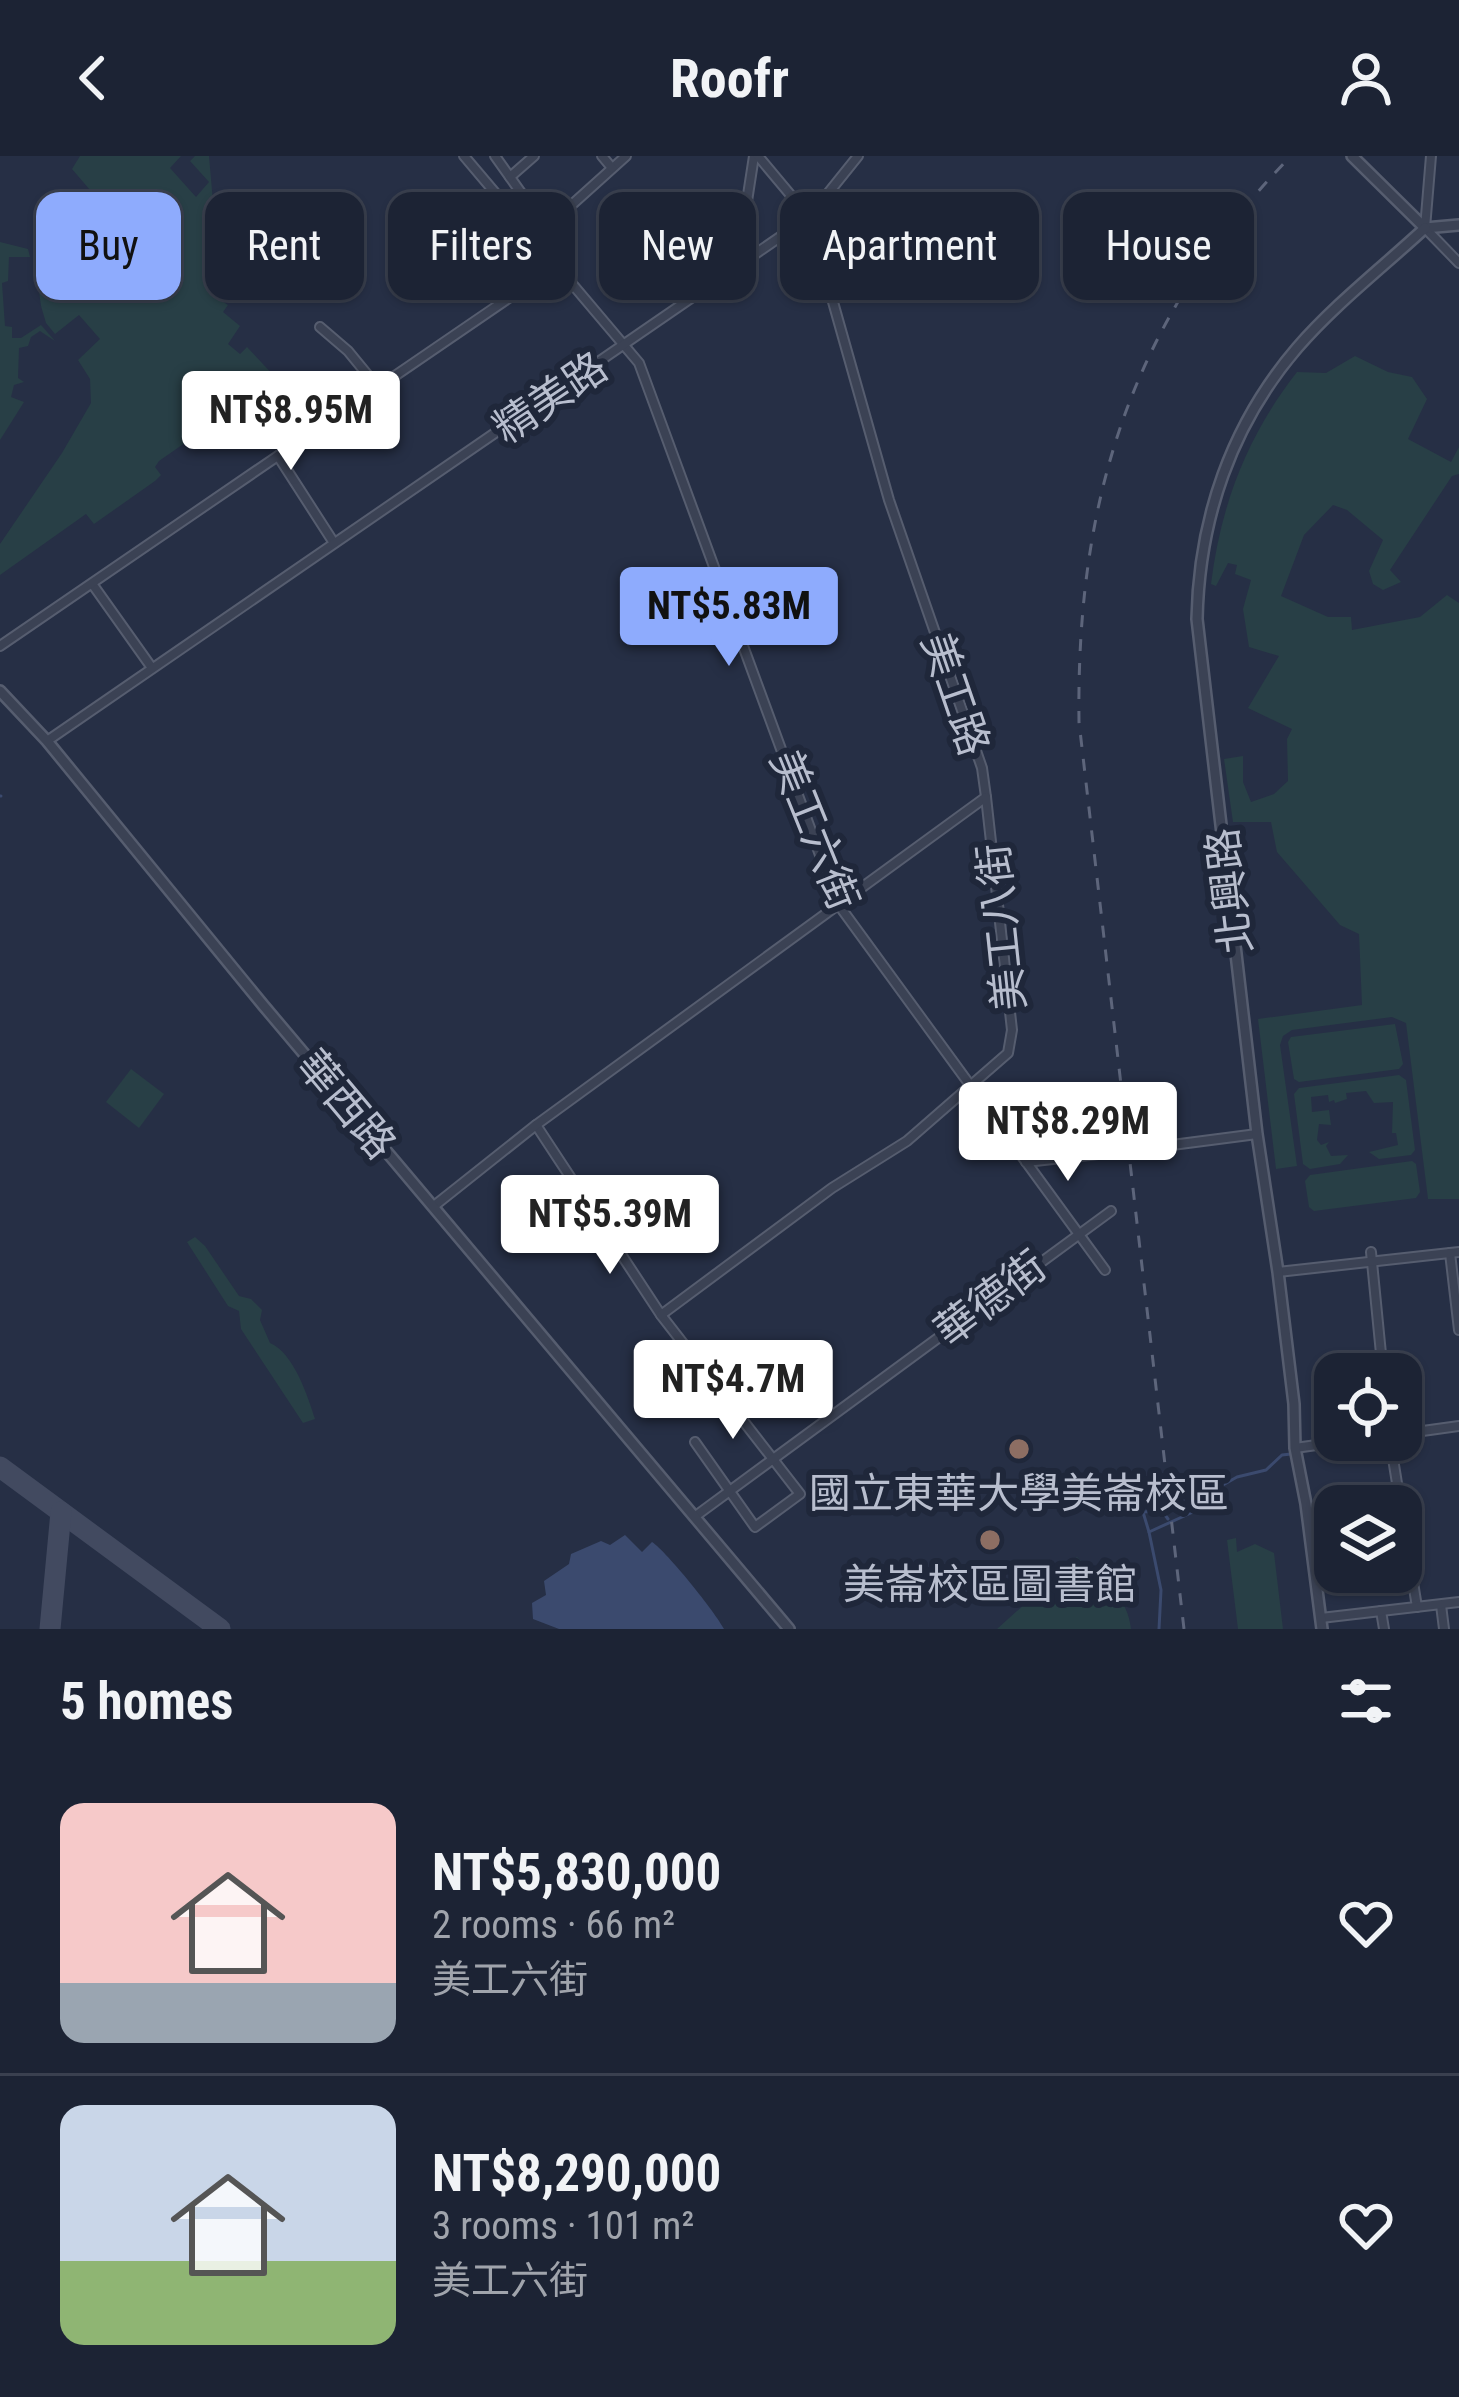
<!DOCTYPE html>
<meta charset="utf-8">
<style>
:root{--surface:#1c2334;--page:#292f40;--text:#f1f3f6;--muted:#a0a4ac;--line:#3a404f;--accent:#8eabfd}
body{margin:0;font-family:"Roboto Condensed","Noto Sans TC",sans-serif;background:var(--page);color:var(--text);height:100vh;display:flex;flex-direction:column;font-size:45px;white-space:nowrap}
*{box-sizing:border-box;margin:0}
p{font-size:39px;color:var(--muted)}
.icon{flex:none;width:66px;height:66px;fill:none;stroke:currentColor;stroke-width:2;stroke-linecap:round;stroke-linejoin:round}
.map{position:relative;height:1473px;overflow:hidden}
.drawer{display:flex;flex-direction:column;background:var(--surface);flex:1}
.drawer>*{flex:none}
.hud{position:absolute;left:36px;top:36px;width:1389px;height:108px;display:flex;gap:24px}
.fabs{position:absolute;left:1314px;top:1197px;display:grid;gap:24px}
.fabs a{display:grid;place-items:center;width:108px;height:108px;border-radius:24px;background:var(--surface);box-shadow:0 3px 9px #0004,0 0 0 3px var(--line);font-size:60px}
.price{position:absolute;translate:-50% -102px;padding:0 27px;border-radius:12px;background:#fff;color:#222;font-size:39px;line-height:78px;filter:drop-shadow(0 3px 6px #0008)}
.price::after{content:'';position:absolute;left:50%;top:72px;width:36px;height:27px;margin-left:-18px;background:inherit;clip-path:polygon(0 0,100% 0,50% 100%)}
.price.on{background:var(--accent);color:#111}
ul{padding:0;list-style:none}
li{display:flex;align-items:center;gap:36px;height:300px;padding:0 60px}
li+li{border-top:3px solid var(--line)}
li span{display:grid;place-items:center;flex:none;width:336px;height:240px;border-radius:24px;color:#555}
li>.icon{margin-inline-start:auto}
span .icon{width:144px;height:144px;fill:#fffc;stroke-width:1}
li b{font-size:51px}
h2{display:flex;justify-content:space-between;align-items:center;height:144px;padding:0 60px;font-size:51px}
.tag{padding:0 42px;border-radius:24px;background:var(--surface);box-shadow:0 3px 9px #0004,0 0 0 3px var(--line);font-size:42px;line-height:108px}
.tag.on{background:var(--accent);color:#111}
header{display:flex;justify-content:space-between;align-items:center;height:156px;padding:0 60px;background:var(--surface);font-size:54px;font-weight:700}
.map>svg:first-child{display:block}
</style>
<header><svg class="icon" aria-label="back" viewBox="0 0 24 24"><path d="M15 5l-7 7 7 7"/></svg>Roofr<svg class="icon" aria-label="person" viewBox="0 0 24 24"><circle cx="12" cy="8" r="4"/><path d="M4 21q1-7 8-7t8 7"/></svg></header>
<div class="map">
<svg width="1459" height="1473" viewBox="0 0 1459 1473">
<rect width="100%" height="100%" fill="#262f45"/>
<g fill="#283f46">
<path d="M80,0H181L170,12L196,41L209,26L190,5L195,0H209L220,126L211,138L228,149L223,156L240,170L228,188L240,198L247,191L277,223L159,305L155,311L161,319L155,325L94,368L86,358L0,419V388L62,297L91,247L90,223L78,204L100,183L79,159L55,178L46,167L41,150L33,90L52,41L84,62L90,54L83,47L90,34L72,13Z"/>
<path d="M0,86L28,93L30,101H9L8,125L2,127L5,170L12,171V182H21L41,169L55,185L40,175L31,181L28,190L19,192L18,222L24,226L14,229L11,241L24,246L0,284Z"/>
<path d="M1355,200L1388,216L1412,221L1427,243L1408,283L1451,306L1459,291V318L1452,320L1390,414L1401,426L1383,434L1373,428L1369,415L1383,384L1347,354L1333,349L1304,379L1281,440L1328,461H1351L1352,474L1420,461L1447,439L1459,447V1043H1428L1406,867L1392,861L1292,874L1283,880L1280,889L1297,1010L1276,1013L1258,863L1362,849L1359,778L1340,769L1277,696L1271,666H1233L1224,603L1243,600V626L1251,646L1274,638L1288,625L1287,583L1292,573L1248,552L1279,500L1249,491L1243,453L1251,424L1235,418L1237,409L1228,407L1216,430L1211,428C1221,348 1247,280 1297,216L1326,217Z"/>
<path d="M1395,868L1403,908L1399,913L1299,926L1294,923L1288,886L1291,881Z"/>
<path d="M131,913L164,938L139,972L106,946Z"/>
<path d="M1399,919L1406,924L1415,994L1411,999L1379,1003L1369,996L1398,989L1396,977H1392L1393,946L1374,947L1366,935L1346,937L1347,943L1335,947L1334,944L1329,946L1328,939L1311,941L1312,956L1329,954L1331,969L1319,968L1317,984L1321,989L1329,986L1326,990L1331,1000L1348,999L1340,1008L1310,1013L1303,1008L1294,938L1299,932Z"/>
<path d="M1412,1005L1416,1008L1420,1036L1416,1042L1314,1055L1309,1051L1305,1025L1310,1019Z"/>
<path d="M195,1081L205,1090L239,1140L251,1143L262,1154L260,1164L270,1187C294,1197 308,1241 315,1263L303,1267L241,1173L239,1155L228,1150L187,1086Z"/>
<path d="M1236,1382L1237,1396L1255,1388L1274,1397L1283,1473H1238L1227,1384Z"/>
<path d="M1077,1401L1086,1409L1079,1416C1107,1423 1128,1443 1131,1473H997Z"/>
</g>
<path fill="#3b4a6e" d="M625,1379L642,1396L652,1386C667,1396 716,1457 724,1473H559L533,1463L532,1447L546,1439L544,1425L569,1408L571,1398L601,1385L610,1389Z"/>
<g fill="none" stroke-linecap="round" stroke-linejoin="round">
<g stroke="#3b4a6e" stroke-width="3">
<path d="M0,640H1"/>
<path d="M1149,1376L1143,1356L1162,1355L1168,1363"/>
<path d="M1159,1473L1161,1434L1149,1376L1193,1356L1200,1342L1237,1321L1266,1314L1282,1299L1291,1298"/>
</g>
<g stroke="#424a60" stroke-width="21">
<path d="M0,1311L220,1473"/>
<path d="M50,1473L61,1356"/>
</g>
<defs>
<g id="minor">
<path d="M464,0L639,207L838,748L1105,1114"/>
<path d="M495,0L546,72L626,0"/>
<path d="M602,0L612,12"/>
<path d="M1431,0L1425,72L1459,107"/>
<path d="M510,21L534,0"/>
<path d="M737,110L754,0"/>
<path d="M320,171L348,195L380,234"/>
<path d="M278,300L334,387"/>
<path d="M93,429L152,512"/>
<path d="M0,490L557,109"/>
<path d="M47,585L809,61L858,0"/>
<path d="M536,969L661,1159L800,1338L755,1371L695,1286"/>
<path d="M1149,992L1257,978"/>
<path d="M1026,1006L1116,996"/>
<path d="M434,1050L536,969L986,641L982,612L889,344L809,61L758,0"/>
<path d="M1371,1096L1383,1218"/>
<path d="M1450,1097L1459,1174"/>
<path d="M1278,1116L1459,1096"/>
<path d="M661,1159L832,1032L907,985L1008,897L1012,874L986,641"/>
<path d="M1401,1278L1459,1270"/>
<path d="M1390,1284L1417,1451"/>
<path d="M1295,1292L1353,1284"/>
<path d="M697,1359L1111,1055"/>
<path d="M1441,1449L1444,1473"/>
<path d="M1381,1455L1384,1473"/>
<path d="M1321,1462L1459,1446"/>
</g>
<g id="tertiary">
<path d="M1352,0L1425,72"/>
<path d="M1425,72L1459,69"/>
<path d="M0,535L47,585L263,849L789,1473"/>
<path d="M1322,1473L1306,1348L1295,1292L1294,1248L1278,1116L1257,978L1197,463C1199,363 1231,269 1297,192C1335,148 1383,111 1425,72"/>
</g>
</defs>
<use href="#minor" stroke="#565d6f" stroke-width="12"/>
<use href="#tertiary" stroke="#565d6f" stroke-width="14"/>
<use href="#minor" stroke="#3b4254" stroke-width="8"/>
<use href="#tertiary" stroke="#3b4254" stroke-width="9"/>
<path stroke="#5d657b" stroke-width="3" stroke-dasharray="12 12" stroke-linecap="butt" d="M1184,1473L1079,566C1076,342 1132,163 1291,0"/>
<defs>
<path id="minor-bridge" d="M1116,996L1149,992"/>
</defs>
<use href="#minor-bridge" stroke="#565d6f" stroke-width="12" stroke-linecap="butt"/>
<use href="#minor-bridge" stroke="#3b4254" stroke-width="8"/>
</g>
<g fill="#8d6e63" stroke="#1f273a" stroke-width="4.5">
<circle cx="1019" cy="1293" r="12"/>
<circle cx="990" cy="1384" r="12"/>
</g>
<g text-anchor="middle" stroke-width="12" stroke-linejoin="round" paint-order="stroke">
<g font-size="42" fill="#b8bece" stroke="#1f273a">
<text transform="translate(550 241) rotate(-34)" y="15">精美路</text>
<text transform="translate(956 538) rotate(71)" y="15">美工路</text>
<text transform="translate(815 674) rotate(68)" y="15">美工六街</text>
<text transform="translate(1229 735) rotate(-97)" y="15">北興路</text>
<text transform="translate(1001 771) rotate(-96)" y="15">美工八街</text>
<text transform="translate(347 948) rotate(50)" y="15">華西路</text>
<text transform="translate(990 1142) rotate(-37)" y="15">華德街</text>
</g>
<g font-size="42" fill="#b8bece" stroke="#1f273a">
<text x="1019" y="1352">國立東華大學美崙校區</text>
<text x="990" y="1443">美崙校區圖書館</text>
</g>
</g>
</svg>
<div class="fabs">
<a><svg class="icon" aria-label="locate" viewBox="0 0 24 24"><circle cx="12" cy="12" r="6"/><path d="M12 2v4M12 18v4M2 12h4M18 12h4"/></svg></a>
<a><svg class="icon" aria-label="layers" viewBox="0 0 24 24"><path d="M12 4l9 5-9 5-9-5zM3 14l9 5 9-5"/></svg></a>
</div>
<b class="price" style="left:291px;top:317px">NT$8.95M</b>
<b class="price on" style="left:729px;top:513px">NT$5.83M</b>
<b class="price" style="left:1068px;top:1028px">NT$8.29M</b>
<b class="price" style="left:610px;top:1121px">NT$5.39M</b>
<b class="price" style="left:733px;top:1286px">NT$4.7M</b>
<div class="hud">
<a class="tag on">Buy</a>
<a class="tag">Rent</a>
<a class="tag">Filters</a>
<a class="tag">New</a>
<a class="tag">Apartment</a>
<a class="tag">House</a>
</div>
</div>
<section class="drawer">
<h2>5 homes<svg class="icon" aria-label="filters" viewBox="0 0 24 24"><path d="M4 7h16M4 17h16"/><circle cx="9" cy="7" r="2"/><circle cx="15" cy="17" r="2"/></svg></h2>
<ul>
<li><span style="background:linear-gradient(#f6c9c9 75%,#9aa5b1 0)"><svg class="icon" aria-label="home" viewBox="0 0 24 24"><path d="M3 11l9-7 9 7M6 9v11h12V9"/></svg></span><div><b>NT$5,830,000</b><p>2 rooms · 66 m²</p><p>美工六街</p></div><svg class="icon" aria-label="heart" viewBox="0 0 24 24"><path d="M12 20l-8-8c-3-5 5-10 8-4 3-6 11-1 8 4z"/></svg></li>
<li><span style="background:linear-gradient(#c9d6e8 65%,#8fb573 0)"><svg class="icon" aria-label="home" viewBox="0 0 24 24"><path d="M3 11l9-7 9 7M6 9v11h12V9"/></svg></span><div><b>NT$8,290,000</b><p>3 rooms · 101 m²</p><p>美工六街</p></div><svg class="icon" aria-label="heart" viewBox="0 0 24 24"><path d="M12 20l-8-8c-3-5 5-10 8-4 3-6 11-1 8 4z"/></svg></li>
</ul>
</section>
